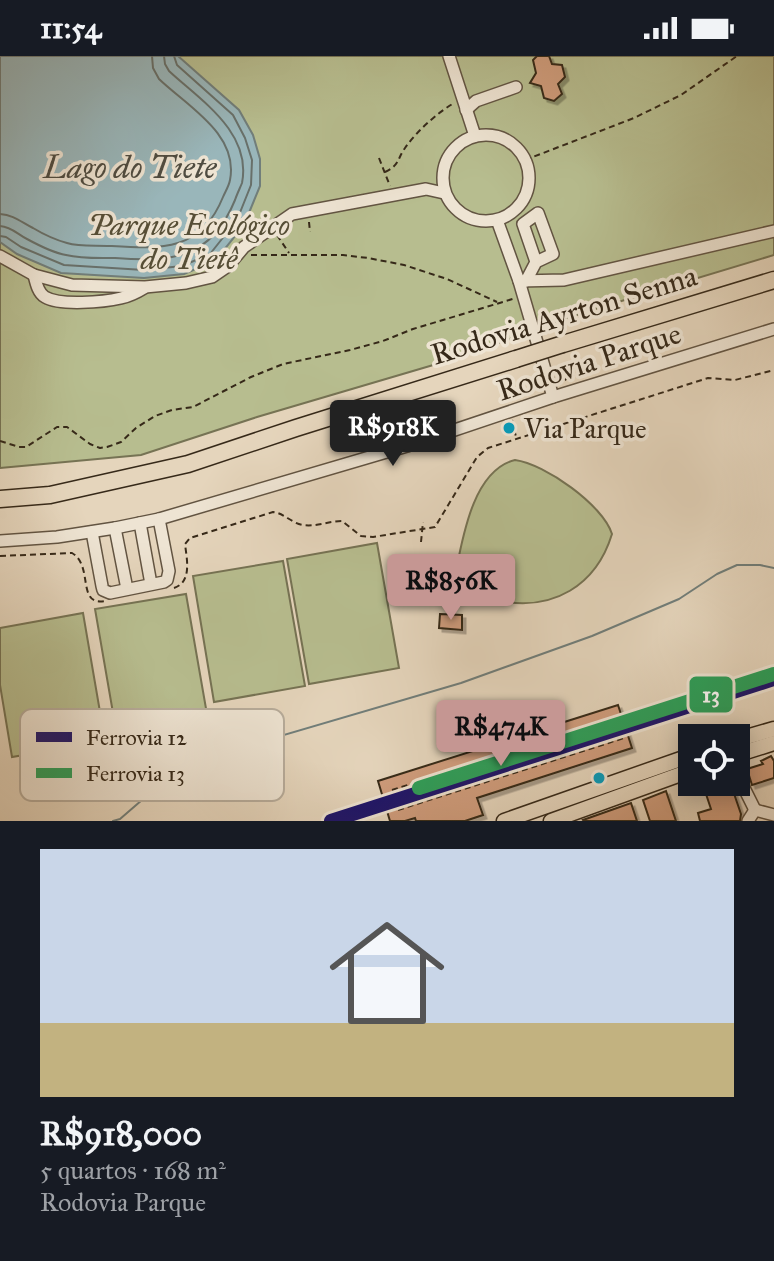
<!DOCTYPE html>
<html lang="pt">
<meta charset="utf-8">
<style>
:root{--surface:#171b24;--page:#242831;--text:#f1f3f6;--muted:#9ea1a6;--line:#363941;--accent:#c59692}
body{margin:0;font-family:"IM FELL Great Primer",serif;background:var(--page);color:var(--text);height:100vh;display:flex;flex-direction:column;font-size:30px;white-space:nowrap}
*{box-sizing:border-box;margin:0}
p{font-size:26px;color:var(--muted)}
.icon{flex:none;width:44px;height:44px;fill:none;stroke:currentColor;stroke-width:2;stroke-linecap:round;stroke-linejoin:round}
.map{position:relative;height:765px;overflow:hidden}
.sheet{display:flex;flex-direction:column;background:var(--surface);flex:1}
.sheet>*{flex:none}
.controls{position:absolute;left:678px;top:668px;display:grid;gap:16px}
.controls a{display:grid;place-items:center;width:72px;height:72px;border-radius:0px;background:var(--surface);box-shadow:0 4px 20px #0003;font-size:40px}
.price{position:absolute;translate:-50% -68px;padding:0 18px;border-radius:8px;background:var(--accent);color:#111;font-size:26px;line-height:52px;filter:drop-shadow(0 2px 4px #0008)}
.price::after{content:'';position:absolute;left:50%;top:48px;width:24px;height:18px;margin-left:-12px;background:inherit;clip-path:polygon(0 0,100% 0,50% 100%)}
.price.active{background:#222;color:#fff}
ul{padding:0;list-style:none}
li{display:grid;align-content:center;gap:16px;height:424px;padding:0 40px}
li+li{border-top:2px solid var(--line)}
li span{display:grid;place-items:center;height:248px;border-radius:0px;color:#555}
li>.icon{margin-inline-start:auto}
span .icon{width:144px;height:144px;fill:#fffc;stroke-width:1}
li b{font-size:34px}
.status{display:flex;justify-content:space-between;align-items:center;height:56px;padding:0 40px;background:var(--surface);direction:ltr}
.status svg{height:22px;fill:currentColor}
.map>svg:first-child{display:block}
</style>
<div class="status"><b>11:54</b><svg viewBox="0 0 49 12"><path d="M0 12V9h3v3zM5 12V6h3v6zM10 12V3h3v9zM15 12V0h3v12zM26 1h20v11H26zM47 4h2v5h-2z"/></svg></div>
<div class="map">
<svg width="774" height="765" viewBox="0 0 774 765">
<defs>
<filter id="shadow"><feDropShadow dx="3.5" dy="3.5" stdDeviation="0" flood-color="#0004"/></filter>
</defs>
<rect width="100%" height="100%" fill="#e5d5bc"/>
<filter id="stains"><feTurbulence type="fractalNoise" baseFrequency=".0025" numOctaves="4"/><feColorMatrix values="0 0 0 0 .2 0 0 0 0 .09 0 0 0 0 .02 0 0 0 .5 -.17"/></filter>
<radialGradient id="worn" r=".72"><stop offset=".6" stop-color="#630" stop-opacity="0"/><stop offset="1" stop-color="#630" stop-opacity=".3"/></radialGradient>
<g fill="#b7bd8f" stroke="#767354" stroke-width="2">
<path d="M0,0H774V199L585,256L457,302L257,361L141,399L0,412Z"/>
<path d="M515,404C545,408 603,449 612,478C596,530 553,555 500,545C483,542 468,536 456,523V515C463,479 474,414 515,404Z"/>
<path d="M377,487L399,612L309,628L287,503Z"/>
<path d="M283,505L305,630L214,646L193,520Z"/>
<path d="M186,538L208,664L117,680L95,553Z"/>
<path d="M83,557L105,685L12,701L0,629V572Z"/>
</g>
<path fill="#99b6ba" stroke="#717e7a" stroke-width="2" d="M0,0H178L239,54L253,79L260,103V130L244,169L215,205L184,218L144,222L61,217L17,198L0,186Z"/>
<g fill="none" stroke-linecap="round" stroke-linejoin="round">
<g stroke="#68706a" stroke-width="2">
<path d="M0,158C14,159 21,166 33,172C43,178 56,184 67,187C80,191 96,189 110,190C161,193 201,196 223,141C225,136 229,130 230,124C239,78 187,50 159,23L153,12L152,0"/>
<path d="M0,170C12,171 17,178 27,183C38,189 54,197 66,199C82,203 100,202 115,202C173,206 211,203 235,144C237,138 240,132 242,127C252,76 200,44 169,15L165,8L164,0"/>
<path d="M0,180L6,181L21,191L64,209L144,214L182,210L210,198L237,164L251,129L252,104L245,82L233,59L177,9L174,0"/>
</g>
<path stroke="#717e7a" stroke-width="2" d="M113,765L120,763L179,712L236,693L461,627L592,580L679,543L717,518L737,509H760L774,512"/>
</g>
<g fill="#d09d7d" stroke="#362919" stroke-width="2" filter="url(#shadow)">
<path d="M537,0H549L552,8L562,9L565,21L558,28L562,38L554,45L544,42L541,30L530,27L536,17L533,4Z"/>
<path d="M440,558L462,559V574L439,572Z"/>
<path d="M618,649L632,692L477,742L483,759L465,765H416L415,762L405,765H390L378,725Z"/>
<path d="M771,700L774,705V722L752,729L747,713L763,708L761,705Z"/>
<path d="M702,726H730L741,758L740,765H700L698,757L711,753Z"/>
<path d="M666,735L676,765H650L643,744Z"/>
<path d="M631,747L637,765H584L583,764Z"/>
</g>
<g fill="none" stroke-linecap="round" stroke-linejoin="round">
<defs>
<g id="minor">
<path d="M449,0L475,80"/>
<path d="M466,54L476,45L516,31"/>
<circle cx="486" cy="122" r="43"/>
<path d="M497,164L519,225L553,341"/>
<path d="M0,200L34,219L72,229L145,231L186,227L212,221L228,210L244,191L292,158L426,133L444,137"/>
<path d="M34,219C36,227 38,237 45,241C60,250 104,246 121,242C129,240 136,237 144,232"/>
<path d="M519,225L564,224L774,175"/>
<path d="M526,225L536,206L553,198L538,157L523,168L536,206"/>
<path d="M140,467L151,528"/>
<path d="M115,472L127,533"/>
<path d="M92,476L102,530L103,534L110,537L164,526L167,524L169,515L159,463"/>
<path d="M0,485L57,481L115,472L159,463L407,390L553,341L774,273"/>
<path d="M736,712L745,734L755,754"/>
<path d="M755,754L774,759"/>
<path d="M748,765L755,754"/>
</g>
<g id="major">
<path d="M736,684L774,673"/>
<path d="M736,699L774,687"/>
<path d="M504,765L692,699"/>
<path d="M551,765L692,714"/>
</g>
<g id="highway">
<path d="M563,288L774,224"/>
<path d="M0,443L50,439L188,408L296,372L516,303"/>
</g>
</defs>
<use href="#minor" stroke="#625442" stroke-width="14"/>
<use href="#major" stroke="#362919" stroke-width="17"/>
<use href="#highway" stroke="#362919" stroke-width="19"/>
<g stroke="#362919" stroke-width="2" stroke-dasharray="6 4" stroke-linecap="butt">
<path d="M379,102L390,130"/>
<path d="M525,104L634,62L681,39L737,0"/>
<path d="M385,116C400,109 397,103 405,92C417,75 437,57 454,47"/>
<path d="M309,166L310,176"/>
<path d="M277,179L289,197"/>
<path d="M251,199H343L368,202L404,209L447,223L497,246"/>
<path d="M555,313L567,325"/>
<path d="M528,338L535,326L536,319"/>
<path d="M512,364L516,381"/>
<path d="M0,385L19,391H26L57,371H67L90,388L100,392L107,391L121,386L136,372L155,360L172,354L193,351L251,321L283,308L350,294L383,285L413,273L516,242"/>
<path d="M421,486L423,466"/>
<path d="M0,500L72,497C94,510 76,550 105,545"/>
<path d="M174,532C192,526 187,504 185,488L190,482L273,456C284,457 291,467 303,469C316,471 329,465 342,465L361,480L373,481L435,471L477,401L488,392L708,322L735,324L774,314"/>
<path d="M392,734L617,662"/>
<path d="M398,754L624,682"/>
</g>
<use href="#minor" stroke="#eee4d3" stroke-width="11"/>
<use href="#major" stroke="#e5d5bc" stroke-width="14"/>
<use href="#highway" stroke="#e5d5bc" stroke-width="16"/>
<defs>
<path id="highway-bridge" d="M516,303L563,288"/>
</defs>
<use href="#highway-bridge" stroke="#362919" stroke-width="19" stroke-linecap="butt"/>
<use href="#highway-bridge" stroke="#e5d5bc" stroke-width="16"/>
<defs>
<path id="rail-1" d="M331,765L774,623"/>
<path id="rail-2" d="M419,732L774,618"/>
</defs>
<use href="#rail-1" stroke="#eee4d3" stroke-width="20"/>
<use href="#rail-2" stroke="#eee4d3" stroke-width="20"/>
<use href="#rail-1" stroke="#1c146b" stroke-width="14"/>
<use href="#rail-2" stroke="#2ca05a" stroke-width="14"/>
</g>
<g fill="#059cbc" stroke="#eee4d3" stroke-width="3">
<circle cx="509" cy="372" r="7"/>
<circle cx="599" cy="722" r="7"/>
</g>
<g text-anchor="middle" stroke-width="7" stroke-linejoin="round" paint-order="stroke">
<g font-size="28" fill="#362919" stroke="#eee4d3" text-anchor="start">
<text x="524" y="382">Via Parque</text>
</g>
<g font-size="30" font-style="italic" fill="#564e36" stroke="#eee4d3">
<text x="189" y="179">Parque Ecológico<tspan x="189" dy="34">do Tietê</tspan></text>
</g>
<g font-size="30" fill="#362919" stroke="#eee4d3">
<text transform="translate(564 259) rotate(-17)" y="10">Rodovia Ayrton Senna</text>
<text transform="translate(589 306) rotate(-18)" y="10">Rodovia Parque</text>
</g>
<g font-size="32" font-style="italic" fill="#4f4c41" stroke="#eee4d3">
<text x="130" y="122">Lago do Tiete</text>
</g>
</g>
<rect x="20" y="653" width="264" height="92" rx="12" fill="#eee4d3" stroke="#b7ac9b" stroke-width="2"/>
<rect x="36" y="676" width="36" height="10" fill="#1c146b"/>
<rect x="36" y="712" width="36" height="10" fill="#2ca05a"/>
<g font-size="22" fill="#362919">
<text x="86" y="689">Ferrovia 12</text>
<text x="86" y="725">Ferrovia 13</text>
</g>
<rect stroke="#eee4d3" stroke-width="3" x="688" y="619" width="46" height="39" rx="8" fill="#2ca05a"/>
<g font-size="22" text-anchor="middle" font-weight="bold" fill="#fff">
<text x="711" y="646">13</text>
</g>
<rect width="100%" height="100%" filter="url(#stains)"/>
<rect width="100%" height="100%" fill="url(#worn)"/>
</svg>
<div class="controls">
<a><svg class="icon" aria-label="locate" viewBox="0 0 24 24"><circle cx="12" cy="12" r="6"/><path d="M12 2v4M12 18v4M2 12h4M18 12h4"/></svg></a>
</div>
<b class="price active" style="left:393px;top:412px">R$918K</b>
<b class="price" style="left:451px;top:566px">R$856K</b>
<b class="price" style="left:501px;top:712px">R$474K</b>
</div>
<section class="sheet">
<ul>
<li><span style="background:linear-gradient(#c9d6e8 70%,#c2b280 0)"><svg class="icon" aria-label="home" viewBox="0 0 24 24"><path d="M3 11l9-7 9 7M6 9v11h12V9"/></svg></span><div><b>R$918,000</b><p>5 quartos · 168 m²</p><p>Rodovia Parque</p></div></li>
</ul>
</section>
